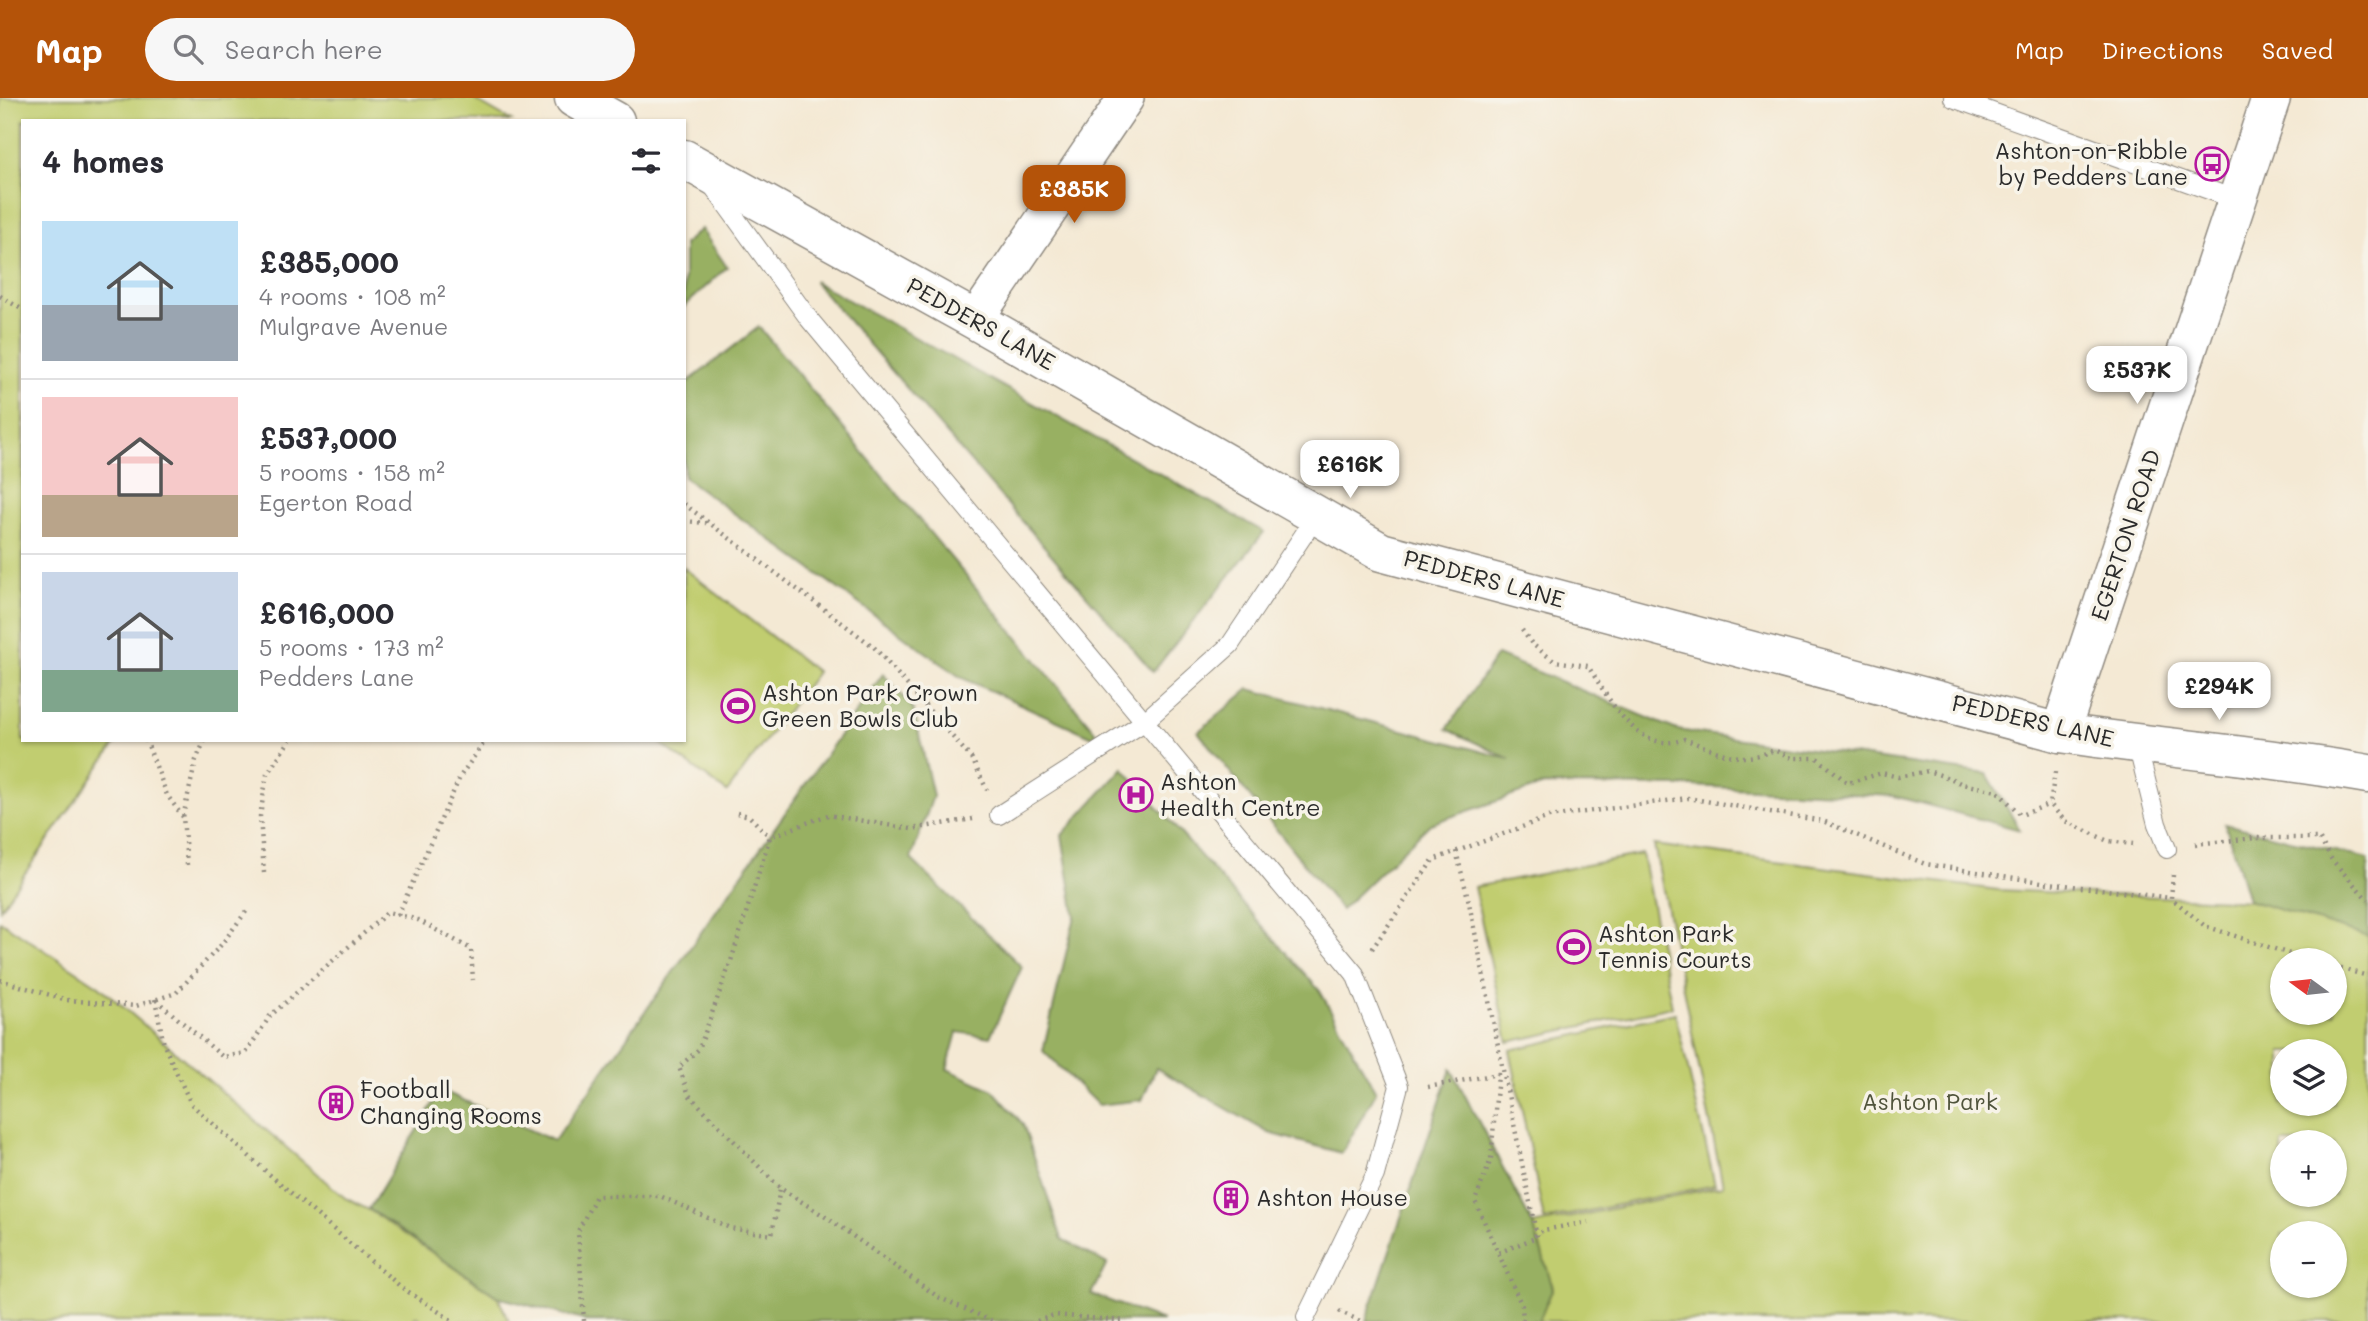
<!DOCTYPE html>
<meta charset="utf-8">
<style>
:root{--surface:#fff;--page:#f7f7f7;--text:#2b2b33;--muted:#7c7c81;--line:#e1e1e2;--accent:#b45309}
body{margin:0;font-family:Mali,sans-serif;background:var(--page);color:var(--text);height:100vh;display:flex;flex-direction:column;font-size:26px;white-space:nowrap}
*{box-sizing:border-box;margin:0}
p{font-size:23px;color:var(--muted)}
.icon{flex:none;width:38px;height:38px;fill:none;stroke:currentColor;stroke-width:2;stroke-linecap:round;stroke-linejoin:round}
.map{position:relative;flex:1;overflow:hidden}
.sheet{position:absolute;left:21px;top:21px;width:665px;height:623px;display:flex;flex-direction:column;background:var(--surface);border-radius:0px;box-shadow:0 2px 5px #0004}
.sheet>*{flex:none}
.needle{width:46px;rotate:285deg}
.controls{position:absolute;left:2270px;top:850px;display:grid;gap:14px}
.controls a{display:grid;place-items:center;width:77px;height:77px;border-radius:50%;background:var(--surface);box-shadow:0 2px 5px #0004;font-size:35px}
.price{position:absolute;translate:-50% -60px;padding:0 16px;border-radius:14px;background:#fff;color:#222;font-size:23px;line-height:46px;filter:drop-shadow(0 2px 4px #0008)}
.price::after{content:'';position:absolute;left:50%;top:42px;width:21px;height:16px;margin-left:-10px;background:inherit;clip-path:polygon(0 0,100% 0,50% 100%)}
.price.active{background:var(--accent);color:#fff}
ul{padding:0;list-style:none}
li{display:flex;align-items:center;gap:21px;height:175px;padding:0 21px}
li+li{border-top:2px solid var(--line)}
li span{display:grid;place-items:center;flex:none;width:196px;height:140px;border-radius:0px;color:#555}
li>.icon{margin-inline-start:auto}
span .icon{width:84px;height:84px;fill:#fffc;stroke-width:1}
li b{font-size:30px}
h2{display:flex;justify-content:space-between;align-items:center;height:84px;padding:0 21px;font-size:30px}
header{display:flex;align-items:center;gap:42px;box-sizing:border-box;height:98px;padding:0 35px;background:var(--accent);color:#fff}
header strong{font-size:33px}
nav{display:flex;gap:38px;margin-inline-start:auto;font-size:24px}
.search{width:490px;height:63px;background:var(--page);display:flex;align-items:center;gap:18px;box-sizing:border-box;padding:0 24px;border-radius:38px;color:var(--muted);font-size:26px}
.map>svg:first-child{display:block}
</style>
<header>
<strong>Map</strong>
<div class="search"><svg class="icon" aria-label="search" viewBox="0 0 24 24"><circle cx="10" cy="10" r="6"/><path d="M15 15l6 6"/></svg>Search here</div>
<nav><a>Map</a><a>Directions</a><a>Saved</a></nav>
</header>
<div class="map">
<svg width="2368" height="1223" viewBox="0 0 2368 1223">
<rect width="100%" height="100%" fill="#f7f3e8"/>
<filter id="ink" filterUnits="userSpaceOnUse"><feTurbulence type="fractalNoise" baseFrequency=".0143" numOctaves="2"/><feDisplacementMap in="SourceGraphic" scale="14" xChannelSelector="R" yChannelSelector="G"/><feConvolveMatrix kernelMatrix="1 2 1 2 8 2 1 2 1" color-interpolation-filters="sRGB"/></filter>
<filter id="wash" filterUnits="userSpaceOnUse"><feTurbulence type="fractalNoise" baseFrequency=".00686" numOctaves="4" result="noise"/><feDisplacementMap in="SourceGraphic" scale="28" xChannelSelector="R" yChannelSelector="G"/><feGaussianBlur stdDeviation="1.57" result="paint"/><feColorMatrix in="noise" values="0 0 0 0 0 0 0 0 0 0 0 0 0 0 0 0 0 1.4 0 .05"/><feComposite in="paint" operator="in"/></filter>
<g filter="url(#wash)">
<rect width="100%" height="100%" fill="#f4e9d4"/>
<g fill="#c1cd6f" stroke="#767c4d" stroke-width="2" fill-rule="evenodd">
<path d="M0,0H471L511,23H23V642H118L0,811Z"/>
<path d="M684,470L817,574L727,694L656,642H684Z"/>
<path d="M1654,747L1998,792L2368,808V1223H1535L1553,1190L1533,1127L1723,1088ZM2282,863H2334V915H2282ZM2282,954H2334V1006H2282ZM2282,1045H2334V1097H2282ZM2282,1136H2334V1188H2282Z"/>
<path d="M1642,756L1672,909L1508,944L1474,789Z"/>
<path d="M0,823L99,888L345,1100L369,1112L498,1199L509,1223H422L416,1218L413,1223H0Z"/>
<path d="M1675,915L1715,1087L1544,1122L1510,952Z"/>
</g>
<g fill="#98b062" stroke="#626e46" stroke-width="2">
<path d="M701,131L727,169L684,209V146Z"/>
<path d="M814,183L1264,434L1153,574Z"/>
<path d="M759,229L1104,644L960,579L684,379V287Z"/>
<path d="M1497,557L1677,632L1987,676L2020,732L1894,698L1692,688L1544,687L1430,726L1341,812L1198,634L1249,591L1510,661L1447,631Z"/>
<path d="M883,576L913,610L933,698L911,761L1022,869L990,939L957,934L947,971L993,992L1023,1026L1062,1141L1107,1166L1091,1196L1163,1223H587L498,1199L369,1111L441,992L554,1043Z"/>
<path d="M1123,670L1320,893L1376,994L1342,1055L1269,1035L1156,970L1142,1002L1098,1007L1043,953L1075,818L1062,737Z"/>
<path d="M2225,726L2368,761V839L2248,802Z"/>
<path d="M1451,971L1533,1127L1553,1190L1539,1223H1366Z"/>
</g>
</g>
<g filter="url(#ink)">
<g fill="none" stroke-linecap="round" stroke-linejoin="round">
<defs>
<g id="service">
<path d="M1953,0L2237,102"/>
<path d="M711,86L809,221L1355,876L1399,988L1375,1077L1306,1219"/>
<path d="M2137,646L2157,726L2167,751"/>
<path d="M999,717L1144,624L1230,547L1317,417"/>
</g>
<path id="minor" d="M975,222L1126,0"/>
<g id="tertiary">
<path d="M574,0L615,23"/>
<path d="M684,61L975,222L1381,454L2060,635C2163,650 2266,658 2368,676"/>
<path d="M2060,635L2271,0"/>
</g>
</defs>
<use href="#service" stroke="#908a80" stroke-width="20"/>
<use href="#minor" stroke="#908a80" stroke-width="38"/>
<use href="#tertiary" stroke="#908a80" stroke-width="41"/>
<g stroke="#908a80" stroke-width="4.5" stroke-dasharray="2 5" stroke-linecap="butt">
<path d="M0,198L23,212"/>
<path d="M684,406L874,549L972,661L987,692"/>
<path d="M684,423L706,425"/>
<path d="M1522,532L1532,546L1554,563L1588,568C1608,599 1638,659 1684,641C1719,653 1737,668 1774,652L1792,660H1817L1848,685L1882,675L1898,679L1928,673L1952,681L1962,686L1997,693L2021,717L2050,706"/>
<path d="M146,642L167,697L183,719"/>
<path d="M2055,674L2050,706L2065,723L2108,743L2133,746"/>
<path d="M737,715L749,718L770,739"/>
<path d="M973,721L911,731L828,717L770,739L731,863L699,951L679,969L689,997L780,1090L832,1123L938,1199L992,1223"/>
<path d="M2195,746L2255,740H2319L2332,762L2368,802"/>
<path d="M1456,753L1468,800L1537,1139L1498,1155"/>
<path d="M187,767L183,719L196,662L205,642"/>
<path d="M264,775L260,718L267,676L290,642"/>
<path d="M2173,777L2171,800L2205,828L2311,863"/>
<path d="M398,817L461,677L486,642"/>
<path d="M1372,851L1433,762L1549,719L1688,700L1823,723L1925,766L2048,785L2171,800"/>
<path d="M2334,869L2368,878"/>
<path d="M0,882L67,902L136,908L176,895L221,847L248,811"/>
<path d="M155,901L164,947L191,1006L269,1076L401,1189L453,1223"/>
<path d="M156,902L223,959L246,955L270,918L388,814L418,822L471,851L473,882"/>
<path d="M1428,989L1498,976L1491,1061L1475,1103L1522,1208L1523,1223"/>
<path d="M1534,1138L1544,1132L1588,1124"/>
<path d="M1339,1213L1360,1223"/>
<path d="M584,1223L578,1133L596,1098H660L730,1130L772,1137L780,1090"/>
<path d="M1037,1223L1055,1217L1124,1223"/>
</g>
<use href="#service" stroke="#fff" stroke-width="18"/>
<use href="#minor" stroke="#fff" stroke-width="35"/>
<use href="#tertiary" stroke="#fff" stroke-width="38"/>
</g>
</g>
<defs>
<symbol id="bus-ring" viewBox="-11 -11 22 22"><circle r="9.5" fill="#f7f3e8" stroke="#b5179e" stroke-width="1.5"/><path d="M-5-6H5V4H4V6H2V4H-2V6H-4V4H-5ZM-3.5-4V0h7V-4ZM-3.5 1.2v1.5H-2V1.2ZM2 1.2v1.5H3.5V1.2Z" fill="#b5179e"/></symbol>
<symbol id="stadium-ring" viewBox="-11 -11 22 22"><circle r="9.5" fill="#f7f3e8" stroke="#b5179e" stroke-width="1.5"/><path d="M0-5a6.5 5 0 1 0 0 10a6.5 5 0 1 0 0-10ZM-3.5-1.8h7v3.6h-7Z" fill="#b5179e"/></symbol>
<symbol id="hospital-ring" viewBox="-11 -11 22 22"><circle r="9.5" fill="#f7f3e8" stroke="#b5179e" stroke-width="1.5"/><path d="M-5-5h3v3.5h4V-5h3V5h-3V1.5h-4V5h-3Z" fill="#b5179e"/></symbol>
<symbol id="building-ring" viewBox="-11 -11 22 22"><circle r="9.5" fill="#f7f3e8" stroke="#b5179e" stroke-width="1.5"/><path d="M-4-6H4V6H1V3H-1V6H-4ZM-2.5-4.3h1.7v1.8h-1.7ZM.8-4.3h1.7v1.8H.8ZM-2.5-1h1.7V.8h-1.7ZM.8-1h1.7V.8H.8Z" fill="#b5179e"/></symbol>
</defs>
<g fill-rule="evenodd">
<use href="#bus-ring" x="2193" y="47" width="38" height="38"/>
<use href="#stadium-ring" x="719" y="589" width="38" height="38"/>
<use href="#hospital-ring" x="1117" y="678" width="38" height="38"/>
<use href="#stadium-ring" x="1555" y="830" width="38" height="38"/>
<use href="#building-ring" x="317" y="986" width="38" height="38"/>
<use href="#building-ring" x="1212" y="1081" width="38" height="38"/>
</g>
<g text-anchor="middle" stroke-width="7" stroke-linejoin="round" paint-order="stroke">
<g font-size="23" fill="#2b2b2b" stroke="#f7f3e8" text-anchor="start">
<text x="2188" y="61" text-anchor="end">Ashton-on-Ribble<tspan x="2188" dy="26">by Pedders Lane</tspan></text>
<text x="762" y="603">Ashton Park Crown<tspan x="762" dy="26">Green Bowls Club</tspan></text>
<text x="1160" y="692">Ashton<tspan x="1160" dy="26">Health Centre</tspan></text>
<text x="1598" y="844">Ashton Park<tspan x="1598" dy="26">Tennis Courts</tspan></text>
<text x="360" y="1000">Football<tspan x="360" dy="26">Changing Rooms</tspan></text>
<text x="1256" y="1108">Ashton House</text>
</g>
<g font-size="23" fill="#2b2b2b" stroke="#f7f3e8">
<text transform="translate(981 226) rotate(29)" y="8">PEDDERS LANE</text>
<text transform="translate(2126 437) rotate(-72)" y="8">EGERTON ROAD</text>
<text transform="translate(1484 481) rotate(15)" y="8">PEDDERS LANE</text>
<text transform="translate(2033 623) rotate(13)" y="8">PEDDERS LANE</text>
</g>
<g font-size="23" fill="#50543c" stroke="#f7f3e8">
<text x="1930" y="1012">Ashton Park</text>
</g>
</g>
</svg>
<div class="controls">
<a><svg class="needle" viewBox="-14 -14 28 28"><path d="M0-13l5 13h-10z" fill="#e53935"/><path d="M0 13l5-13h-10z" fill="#7c7c81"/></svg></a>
<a><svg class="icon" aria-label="layers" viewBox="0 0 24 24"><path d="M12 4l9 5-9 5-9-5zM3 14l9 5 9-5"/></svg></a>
<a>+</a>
<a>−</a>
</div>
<b class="price active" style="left:1074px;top:127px">£385K</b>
<b class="price" style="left:2137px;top:308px">£537K</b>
<b class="price" style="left:1350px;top:402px">£616K</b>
<b class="price" style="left:2219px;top:624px">£294K</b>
<section class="sheet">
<h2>4 homes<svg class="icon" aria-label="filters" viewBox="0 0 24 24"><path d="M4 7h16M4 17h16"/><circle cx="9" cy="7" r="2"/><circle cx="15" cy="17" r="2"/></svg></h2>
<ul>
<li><span style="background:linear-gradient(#bfe0f5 60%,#9aa5b1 0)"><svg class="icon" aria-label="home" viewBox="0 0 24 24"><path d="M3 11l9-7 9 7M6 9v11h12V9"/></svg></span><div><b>£385,000</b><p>4 rooms · 108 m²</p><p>Mulgrave Avenue</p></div></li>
<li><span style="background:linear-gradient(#f6c9c9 70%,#b9a48a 0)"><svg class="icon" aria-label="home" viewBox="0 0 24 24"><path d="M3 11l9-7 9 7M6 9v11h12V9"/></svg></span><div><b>£537,000</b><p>5 rooms · 158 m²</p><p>Egerton Road</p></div></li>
<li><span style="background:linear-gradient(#c9d6e8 70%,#7fa58c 0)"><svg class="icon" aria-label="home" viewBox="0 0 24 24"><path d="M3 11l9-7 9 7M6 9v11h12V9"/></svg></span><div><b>£616,000</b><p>5 rooms · 173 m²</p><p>Pedders Lane</p></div></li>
</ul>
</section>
</div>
